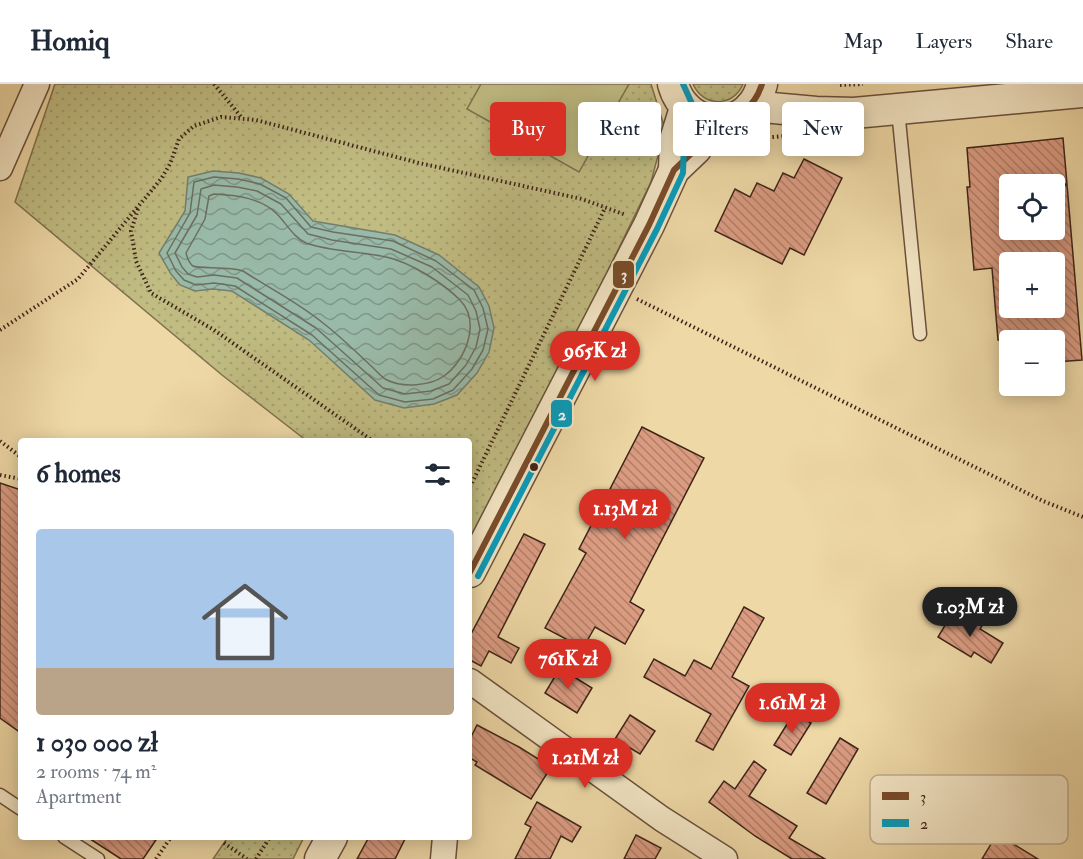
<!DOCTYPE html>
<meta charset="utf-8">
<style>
:root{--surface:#fff;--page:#f6f6f7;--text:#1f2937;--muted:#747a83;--line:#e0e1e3;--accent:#d93025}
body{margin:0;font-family:"IM FELL Double Pica",serif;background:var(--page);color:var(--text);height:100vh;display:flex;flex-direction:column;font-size:22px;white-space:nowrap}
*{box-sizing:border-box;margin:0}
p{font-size:20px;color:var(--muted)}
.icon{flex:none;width:33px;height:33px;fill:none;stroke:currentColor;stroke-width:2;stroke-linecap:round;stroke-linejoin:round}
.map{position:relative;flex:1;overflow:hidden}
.side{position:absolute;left:18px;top:354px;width:454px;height:402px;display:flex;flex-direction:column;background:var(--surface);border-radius:6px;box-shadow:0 3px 15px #0003}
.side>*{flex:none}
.hud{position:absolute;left:490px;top:18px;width:502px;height:54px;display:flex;gap:12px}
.buttons{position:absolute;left:999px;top:90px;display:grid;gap:12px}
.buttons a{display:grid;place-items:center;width:66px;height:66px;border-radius:6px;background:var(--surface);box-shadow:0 3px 15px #0003;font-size:30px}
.price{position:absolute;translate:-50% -51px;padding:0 14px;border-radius:21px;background:var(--accent);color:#fff;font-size:20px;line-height:39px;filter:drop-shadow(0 2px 3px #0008)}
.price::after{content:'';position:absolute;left:50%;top:36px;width:18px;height:14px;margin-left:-9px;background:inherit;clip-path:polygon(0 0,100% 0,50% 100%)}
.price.active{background:#222;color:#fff}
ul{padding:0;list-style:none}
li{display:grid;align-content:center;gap:12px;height:318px;padding:0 18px}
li+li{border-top:2px solid var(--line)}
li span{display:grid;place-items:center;height:186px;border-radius:6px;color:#555}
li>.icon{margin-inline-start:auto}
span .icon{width:108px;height:108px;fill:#fffc;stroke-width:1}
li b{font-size:26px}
h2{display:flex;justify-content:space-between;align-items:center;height:72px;padding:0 18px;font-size:26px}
.pill{padding:0 21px;border-radius:6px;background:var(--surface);box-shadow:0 3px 15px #0003;font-size:21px;line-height:54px}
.pill.active{background:var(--accent);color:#fff}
header{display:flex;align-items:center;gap:36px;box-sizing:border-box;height:84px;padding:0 30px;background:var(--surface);border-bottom:2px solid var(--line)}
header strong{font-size:28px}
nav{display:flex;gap:33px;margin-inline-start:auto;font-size:21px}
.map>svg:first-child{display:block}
</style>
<header>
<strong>Homiq</strong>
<nav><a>Map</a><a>Layers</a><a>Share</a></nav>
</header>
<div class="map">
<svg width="1083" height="775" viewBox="0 0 1083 775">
<defs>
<pattern id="grass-dots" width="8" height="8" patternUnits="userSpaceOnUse" patternTransform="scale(1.5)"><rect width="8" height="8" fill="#c0bc82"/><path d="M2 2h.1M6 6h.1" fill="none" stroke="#a6a170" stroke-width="1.8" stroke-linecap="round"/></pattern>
<pattern id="water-waves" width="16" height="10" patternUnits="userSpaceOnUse" patternTransform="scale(1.5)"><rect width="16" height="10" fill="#99baa8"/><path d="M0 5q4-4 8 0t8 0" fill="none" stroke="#7e9788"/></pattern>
<pattern id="building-back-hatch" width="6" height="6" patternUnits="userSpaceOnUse" patternTransform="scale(1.5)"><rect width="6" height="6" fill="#da9b81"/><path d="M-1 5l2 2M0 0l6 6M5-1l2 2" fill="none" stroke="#b27e69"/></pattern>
</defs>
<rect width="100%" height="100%" fill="#eed8a6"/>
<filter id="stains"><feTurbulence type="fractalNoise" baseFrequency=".00333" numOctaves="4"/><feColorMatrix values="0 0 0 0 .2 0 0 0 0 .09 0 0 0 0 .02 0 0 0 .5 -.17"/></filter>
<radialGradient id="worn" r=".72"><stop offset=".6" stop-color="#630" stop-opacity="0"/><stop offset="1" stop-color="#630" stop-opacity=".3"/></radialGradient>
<g fill="url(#grass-dots)" stroke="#7f704e" stroke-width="1.5">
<path d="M55,0H651L665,45L651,98L470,471V357H307L222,291L15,118Z"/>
<path d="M693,0H743C733,24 703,23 693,0Z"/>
<path d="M228,753H304L293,775H213Z"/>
</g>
<path fill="#c0bc82" stroke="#7f704e" stroke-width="1.5" d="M481,0H629L579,88L467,25Z"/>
<path fill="url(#water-waves)" stroke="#757e6f" stroke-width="1.5" d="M213,87L239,89L261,94L289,110L313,137L395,151L439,171L479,203L489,222L494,244L489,268L477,289L457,311L434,320L404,324L375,316L309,256L232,207L213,205L195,207L180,201L171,190L159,169L185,127L188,93Z"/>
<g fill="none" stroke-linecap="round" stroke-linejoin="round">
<g stroke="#6c6f60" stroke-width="1.5">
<path d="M214,93L238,95L260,100L286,114L311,143L333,148L393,157L436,177L474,206L483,224L488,245L483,266L472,285L453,306L433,315L405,318L379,311L312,251L235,202L214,199L196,201L184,196L176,187L167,169L190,129L194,98Z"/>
<path d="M214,101L237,103L257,107L281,120L308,150L332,156L391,165L432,183L468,211L476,227L480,245L476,263L466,281L449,300L431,307L405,310L383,304L316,244L237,194L214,191L197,193L188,190L182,183L175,169L197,131L201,105Z"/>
<path d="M214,110C235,111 262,114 277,130C286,139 294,154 306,159C331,168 360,167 386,173C410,178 443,199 460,216C481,238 466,276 444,292C430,302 403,304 387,296C381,293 376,286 370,281C355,267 340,252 323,239C299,219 269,204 243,187C230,182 198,185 193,182C189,179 187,173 186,169L205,135L209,112Z"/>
</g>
</g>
<g fill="url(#building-back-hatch)" stroke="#3e2419" stroke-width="1.5" fill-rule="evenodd">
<path d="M1063,54L1067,100H1010V146H1054V102L1067,101L1082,276L1055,278L1054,256H998L992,184L974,186L967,103H970L967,64ZM1010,178H1054V224H1010Z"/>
<path d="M804,75L842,94L804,171L790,164L782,180L715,147L735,105L750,113L757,99L774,107L783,89L794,94Z"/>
<path d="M642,343L704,374L630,518L644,526L625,560L595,543L583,564L545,544L586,469L579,465Z"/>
<path d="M0,399L21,406V649L0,634Z"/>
<path d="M524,450L545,460L498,553L519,564L511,579L489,567L481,582L470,576V552Z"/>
<path d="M744,523L764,534L732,593L749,602L713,666L696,657L711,630L644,593L654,575L685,592L694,576L711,585Z"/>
<path d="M966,529L983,540L980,545L1003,559L991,579L974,568L971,573L938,553L950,533L960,539Z"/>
<path d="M560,584L592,604L577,629L545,609Z"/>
<path d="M794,629L811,639L791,671L774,661Z"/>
<path d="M630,631L655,647L640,670L615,655Z"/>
<path d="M477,641L519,663L551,683L531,715L475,681L477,678L470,674V655Z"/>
<path d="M840,654L858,665L826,720L807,709Z"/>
<path d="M754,677L766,686L749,712L797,742L789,754L825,775H792L755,752L709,718L724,697L735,705Z"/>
<path d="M537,718L581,743L572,758L561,752L550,775H515L531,743L525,740Z"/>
<path d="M997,750L1038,775H982Z"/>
<path d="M636,751L661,764L655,775H624Z"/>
<path d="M87,753H158L143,775H121Z"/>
<path d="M369,753H406L395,775H357Z"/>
</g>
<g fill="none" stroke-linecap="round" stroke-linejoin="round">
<defs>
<g id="service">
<path d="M898,26L920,250"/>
<path d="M0,711L21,725"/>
<path d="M64,753L98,775"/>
</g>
<g id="minor">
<path d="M0,84L37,0"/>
<path d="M470,597L662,735L725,775"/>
<path d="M443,775L445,753"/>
</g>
<g id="tertiary">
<path d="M673,0C686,48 750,50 762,0"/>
<path d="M751,22L816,28L854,29L1083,8"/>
<path d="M674,86L675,56L685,24"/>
<path d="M470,488L649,141L674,86L696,65L712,37"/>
<path d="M320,775L332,753"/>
</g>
</defs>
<use href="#service" stroke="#6a513c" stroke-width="15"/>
<use href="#minor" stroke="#6a513c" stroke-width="27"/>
<use href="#tertiary" stroke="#6a513c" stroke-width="33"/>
<g stroke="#3e2419" stroke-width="4" stroke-dasharray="1.5 3" stroke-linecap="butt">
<path d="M214,0L242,34"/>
<path d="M840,1L863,0"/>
<path d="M750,55L785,52"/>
<path d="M138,125L131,147L136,177L151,209L214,246L373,357"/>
<path d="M637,215L1043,417L1083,433"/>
<path d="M0,246L78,195L161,95L170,80L179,55L194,42L221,33L256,36L419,79L582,115L626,131"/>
<path d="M0,357L21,373"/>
<path d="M0,391L21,395"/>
<path d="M470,403L605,124"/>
<path d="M224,759L247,775"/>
<path d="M156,775L171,753"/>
<path d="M256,775L270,753"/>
</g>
<use href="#service" stroke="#f4e6c5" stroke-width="12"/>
<use href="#minor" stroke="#f4e6c5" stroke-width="24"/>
<use href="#tertiary" stroke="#f4e6c5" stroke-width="30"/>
<defs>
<path id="bus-1" d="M470,488L649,141L674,86L696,65L712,37C737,35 754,25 762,0"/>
<path id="bus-2" d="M478,492L657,145L683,89L684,58L694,24L683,0"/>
</defs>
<use href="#bus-1" stroke="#f4e6c5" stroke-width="10"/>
<use href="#bus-2" stroke="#f4e6c5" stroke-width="10"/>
<use href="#bus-1" stroke="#7a4b2a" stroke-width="6"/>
<use href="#bus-2" stroke="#069cbc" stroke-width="6"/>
</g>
<circle fill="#3e2419" stroke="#f4e6c5" stroke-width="2" cx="534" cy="383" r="5"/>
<rect x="870" y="691" width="198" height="69" rx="9" fill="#f4e6c5" stroke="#bdac91" stroke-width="1.5"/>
<rect x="882" y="708" width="27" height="8" fill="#7a4b2a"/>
<rect x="882" y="735" width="27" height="8" fill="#069cbc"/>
<g font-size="16" fill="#3e2419">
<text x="920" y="718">3</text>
<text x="920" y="745">2</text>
</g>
<g stroke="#f4e6c5" stroke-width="2">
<rect x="612" y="176" width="23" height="29" rx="6" fill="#7a4b2a"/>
<rect x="550" y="315" width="23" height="29" rx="6" fill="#069cbc"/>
</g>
<g font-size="16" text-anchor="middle" font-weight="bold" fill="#fff">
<text x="624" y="196">3</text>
<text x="562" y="336">2</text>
</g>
<rect width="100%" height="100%" filter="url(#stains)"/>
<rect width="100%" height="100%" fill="url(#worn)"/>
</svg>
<div class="buttons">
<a><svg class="icon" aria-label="locate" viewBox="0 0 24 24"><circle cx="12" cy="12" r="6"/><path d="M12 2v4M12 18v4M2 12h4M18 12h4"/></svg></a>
<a>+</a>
<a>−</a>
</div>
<b class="price" style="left:595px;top:298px">965K zł</b>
<b class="price" style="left:625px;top:456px">1.13M zł</b>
<b class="price active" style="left:970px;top:554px">1.03M zł</b>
<b class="price" style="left:568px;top:606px">761K zł</b>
<b class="price" style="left:792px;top:650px">1.61M zł</b>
<b class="price" style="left:585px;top:705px">1.21M zł</b>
<div class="hud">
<a class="pill active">Buy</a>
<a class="pill">Rent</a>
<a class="pill">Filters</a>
<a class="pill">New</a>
</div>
<section class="side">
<h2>6 homes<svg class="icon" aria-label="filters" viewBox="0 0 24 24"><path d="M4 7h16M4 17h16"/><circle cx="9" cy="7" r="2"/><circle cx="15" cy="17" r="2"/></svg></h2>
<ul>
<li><span style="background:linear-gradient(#a9c7e8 75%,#b9a48a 0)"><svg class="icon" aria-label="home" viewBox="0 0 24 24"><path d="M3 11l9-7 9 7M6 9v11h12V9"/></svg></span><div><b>1 030 000 zł</b><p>2 rooms · 74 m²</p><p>Apartment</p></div></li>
</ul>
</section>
</div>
